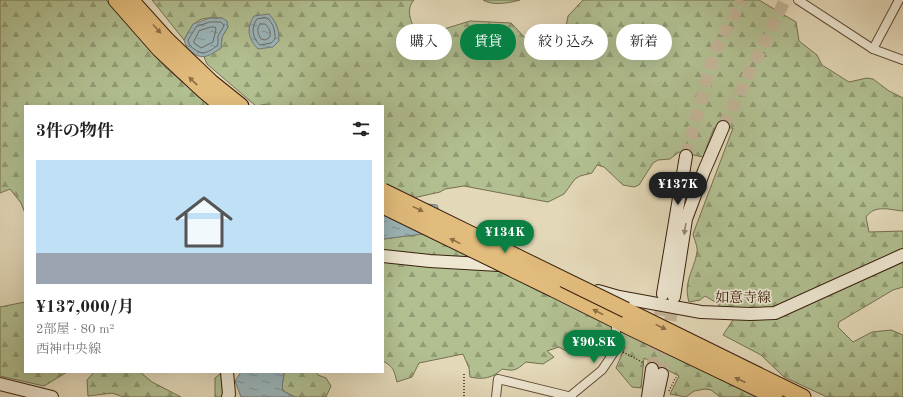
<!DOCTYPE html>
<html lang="ja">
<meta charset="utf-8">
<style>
:root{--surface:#fff;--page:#f2f2f2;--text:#222;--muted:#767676;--accent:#0b8043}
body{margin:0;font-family:"Old Standard TT","Noto Serif JP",serif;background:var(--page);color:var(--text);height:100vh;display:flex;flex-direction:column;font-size:15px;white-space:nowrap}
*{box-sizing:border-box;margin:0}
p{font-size:13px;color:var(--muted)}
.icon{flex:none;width:22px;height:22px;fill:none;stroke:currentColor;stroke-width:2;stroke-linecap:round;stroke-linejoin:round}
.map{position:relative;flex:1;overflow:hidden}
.details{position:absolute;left:24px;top:105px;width:360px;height:268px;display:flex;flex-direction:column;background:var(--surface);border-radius:0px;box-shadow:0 4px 16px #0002}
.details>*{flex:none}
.banner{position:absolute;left:396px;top:24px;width:380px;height:36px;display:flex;gap:8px}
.price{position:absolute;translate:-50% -34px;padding:0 9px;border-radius:14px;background:var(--accent);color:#fff;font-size:13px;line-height:26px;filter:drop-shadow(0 1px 2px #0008)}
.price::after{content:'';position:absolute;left:50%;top:24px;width:12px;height:9px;margin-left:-6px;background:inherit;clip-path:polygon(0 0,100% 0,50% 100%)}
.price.active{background:#222;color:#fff}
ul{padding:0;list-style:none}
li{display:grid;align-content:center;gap:8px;height:212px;padding:0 12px}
li span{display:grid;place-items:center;height:124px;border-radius:0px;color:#555}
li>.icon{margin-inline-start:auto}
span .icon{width:72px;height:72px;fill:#fffc;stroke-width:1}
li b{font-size:17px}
h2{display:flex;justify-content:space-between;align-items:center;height:48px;padding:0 12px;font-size:17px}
.pill{padding:0 14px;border-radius:18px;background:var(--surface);box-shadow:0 4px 16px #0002;font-size:14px;line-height:36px}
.pill.active{background:var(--accent);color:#fff}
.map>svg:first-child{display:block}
</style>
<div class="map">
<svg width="903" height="397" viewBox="0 0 903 397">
<defs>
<pattern id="forest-firs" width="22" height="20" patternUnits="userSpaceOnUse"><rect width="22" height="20" fill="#b1bf91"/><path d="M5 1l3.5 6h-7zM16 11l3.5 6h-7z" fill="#919b75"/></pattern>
<pattern id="water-ripples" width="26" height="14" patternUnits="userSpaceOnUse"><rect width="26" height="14" fill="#9bb6bb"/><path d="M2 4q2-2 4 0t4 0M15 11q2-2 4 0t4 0" fill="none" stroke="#7f9496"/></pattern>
</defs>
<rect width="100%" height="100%" fill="#e3d8b8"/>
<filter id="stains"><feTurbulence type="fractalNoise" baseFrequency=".005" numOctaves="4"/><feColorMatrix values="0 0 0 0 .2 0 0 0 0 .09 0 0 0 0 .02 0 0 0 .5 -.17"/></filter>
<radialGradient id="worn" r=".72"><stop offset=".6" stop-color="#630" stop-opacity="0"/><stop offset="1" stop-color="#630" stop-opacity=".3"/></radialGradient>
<g fill="url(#forest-firs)" stroke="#767050">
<path d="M0,0H106L165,67L210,106H25V213L21,203L10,189L0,193Z"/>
<path d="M152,0H414C404,11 413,25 418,37L470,21L511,23L544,58L565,32L568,16L583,0H759L796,22L799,41L817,55L822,65L849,82L867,78L873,79L889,91L903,98V211C890,210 875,204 866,217L869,232L903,231V287L893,290L839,322L838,327L853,342L872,332L891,330L903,335V397H827L784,377L761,355L723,335L733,320L717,303L705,296L700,300L689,302C683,282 694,270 697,252C698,247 694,239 693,234L733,128H714L703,157L679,152L670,159L658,160L653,163L639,185L634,187L623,185L604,167L597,165L592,173L580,176L575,179L564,194L548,202L464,186L445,189L440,192L413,198L383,184V106H269L267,104L256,106L207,64L204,57L221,48L222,37L228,27L222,18C198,17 195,19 184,40Z"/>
<path d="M483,0H520C510,3 492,6 483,0Z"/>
<path d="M422,234L476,259L383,252V239Z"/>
<path d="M383,260L494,268L759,397H720L711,390L705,389L694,391L686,397L670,394L679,376L644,358L641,388L632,387L616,368L625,347L619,343C599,359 580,360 559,347L547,351L554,357L543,364L526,362C515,371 515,371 502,369C493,378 483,380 470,377L469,368L463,354L419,363L412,377L397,382C394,371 394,367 383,361Z"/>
<path d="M25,302V372H67L44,386L0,376V307Z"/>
<path d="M94,372H140L152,382L181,397H124L112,393L88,396L87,380Z"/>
<path d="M284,372H316L318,375L326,378L331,386L326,397H295L283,391C281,384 284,379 284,372Z"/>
<path d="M220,374L225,377L222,397H215V378Z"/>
</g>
<g fill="url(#water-ripples)" stroke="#747a76">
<path d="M269,14C277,23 279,29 279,41L273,47L258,49C248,39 246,28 254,16Z"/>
<path d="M210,18H222L227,21L228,27L222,37L221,48C211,54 204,61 193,53C188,49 186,47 184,40L193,24Z"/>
<path d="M383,191L408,202L437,205L446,231L383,239Z"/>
<path d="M241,372H284C284,379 281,384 283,391L295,397H241L235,381Z"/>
</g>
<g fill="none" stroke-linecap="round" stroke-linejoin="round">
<g stroke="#6a6b64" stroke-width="1">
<path d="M267,18C274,24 275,30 275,39L271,43L260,45C252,38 251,27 257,19Z"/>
<path d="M210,22H221L223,24L224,26L218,36V45C209,52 203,56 194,49C190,46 189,45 188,40L196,27Z"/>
<path d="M260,24H265C269,27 272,33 269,38L265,40L261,39C258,34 256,29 260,24Z"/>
<path d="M211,27H215L216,29L213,42L201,48L194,43V41L199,31Z"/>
</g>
<g stroke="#c1b396" stroke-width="12" stroke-dasharray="12 6" stroke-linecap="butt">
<path d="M723,127L785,0"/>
<path d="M686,156L714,53L742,0"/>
<path d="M652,369L663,295"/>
<path d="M662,374L674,297"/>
</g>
<defs>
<g id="street">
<path d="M798,0L873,49L903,60"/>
<path d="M873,49L899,0"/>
<path d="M496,397L498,379L572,397"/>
<path d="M569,397L602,370L616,349V328"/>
</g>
<g id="secondary">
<path d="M383,256L430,261L499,265"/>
<path d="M598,291L619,297L701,312L750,314L775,313L903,255"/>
<path d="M663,294L686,156"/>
<path d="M674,297L686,219L704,171L723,127"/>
<path d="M227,372L229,394L228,397"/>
<path d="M0,384L52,397"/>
<path d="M648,397L652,369"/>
<path d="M657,397L662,374"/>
</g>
<g id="highway">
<path d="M116,0L159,49L204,91L222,106"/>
<path d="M131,0L167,40L211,82L241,106"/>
<path d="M553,289L631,328L775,397"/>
<path d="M626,310L803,397"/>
</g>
</defs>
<use href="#street" stroke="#644e38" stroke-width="10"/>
<use href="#secondary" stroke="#3a200e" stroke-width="14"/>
<use href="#highway" stroke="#3a200e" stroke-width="17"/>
<g stroke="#3a200e" stroke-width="1.5" stroke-dasharray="1 2" stroke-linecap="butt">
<path d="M623,352L644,363"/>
<path d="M464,374V397"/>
<path d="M669,391L676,377"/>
</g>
<use href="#street" stroke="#ede6d1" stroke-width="8"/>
<use href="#secondary" stroke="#ede6d1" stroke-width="12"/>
<use href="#highway" stroke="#e2bc7c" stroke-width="15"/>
<defs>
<g id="highway-bridge">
<path d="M383,191L626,310"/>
<path d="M383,206L553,289"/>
</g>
</defs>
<use href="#highway-bridge" stroke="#3a200e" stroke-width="17" stroke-linecap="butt"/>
<use href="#highway-bridge" stroke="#e2bc7c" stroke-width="15"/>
</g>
<defs><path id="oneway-solid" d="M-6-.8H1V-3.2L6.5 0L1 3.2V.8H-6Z"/></defs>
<g fill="#8e6e45">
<use href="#oneway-solid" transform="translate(157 29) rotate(48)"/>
<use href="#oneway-solid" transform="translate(193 81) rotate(-137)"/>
<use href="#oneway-solid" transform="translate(418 209) rotate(26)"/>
<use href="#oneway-solid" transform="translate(455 241) rotate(-154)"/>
<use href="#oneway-solid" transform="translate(598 312) rotate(-153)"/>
<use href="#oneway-solid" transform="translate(661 327) rotate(26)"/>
<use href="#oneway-solid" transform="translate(740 380) rotate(-155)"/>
</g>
<use fill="#948370" href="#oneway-solid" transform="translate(685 229) rotate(99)"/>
<g text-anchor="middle" stroke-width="3.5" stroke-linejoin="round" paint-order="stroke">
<g font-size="14" fill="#3a200e" stroke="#ede6d1">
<text x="743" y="302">如意寺線</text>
</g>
</g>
<rect width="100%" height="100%" filter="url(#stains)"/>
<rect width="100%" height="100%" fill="url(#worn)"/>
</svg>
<b class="price active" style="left:678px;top:206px">¥137K</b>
<b class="price" style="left:505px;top:254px">¥134K</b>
<b class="price" style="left:594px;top:364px">¥90.8K</b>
<div class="banner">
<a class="pill">購入</a>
<a class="pill active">賃貸</a>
<a class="pill">絞り込み</a>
<a class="pill">新着</a>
</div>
<section class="details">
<h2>3件の物件<svg class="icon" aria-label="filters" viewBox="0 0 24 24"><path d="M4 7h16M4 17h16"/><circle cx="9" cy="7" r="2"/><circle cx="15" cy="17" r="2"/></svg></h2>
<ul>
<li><span style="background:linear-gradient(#bfe0f5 75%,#9aa5b1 0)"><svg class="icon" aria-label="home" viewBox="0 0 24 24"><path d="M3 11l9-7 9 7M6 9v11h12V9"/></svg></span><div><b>¥137,000/月</b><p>2部屋 · 80 m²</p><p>西神中央線</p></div></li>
</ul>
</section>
</div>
